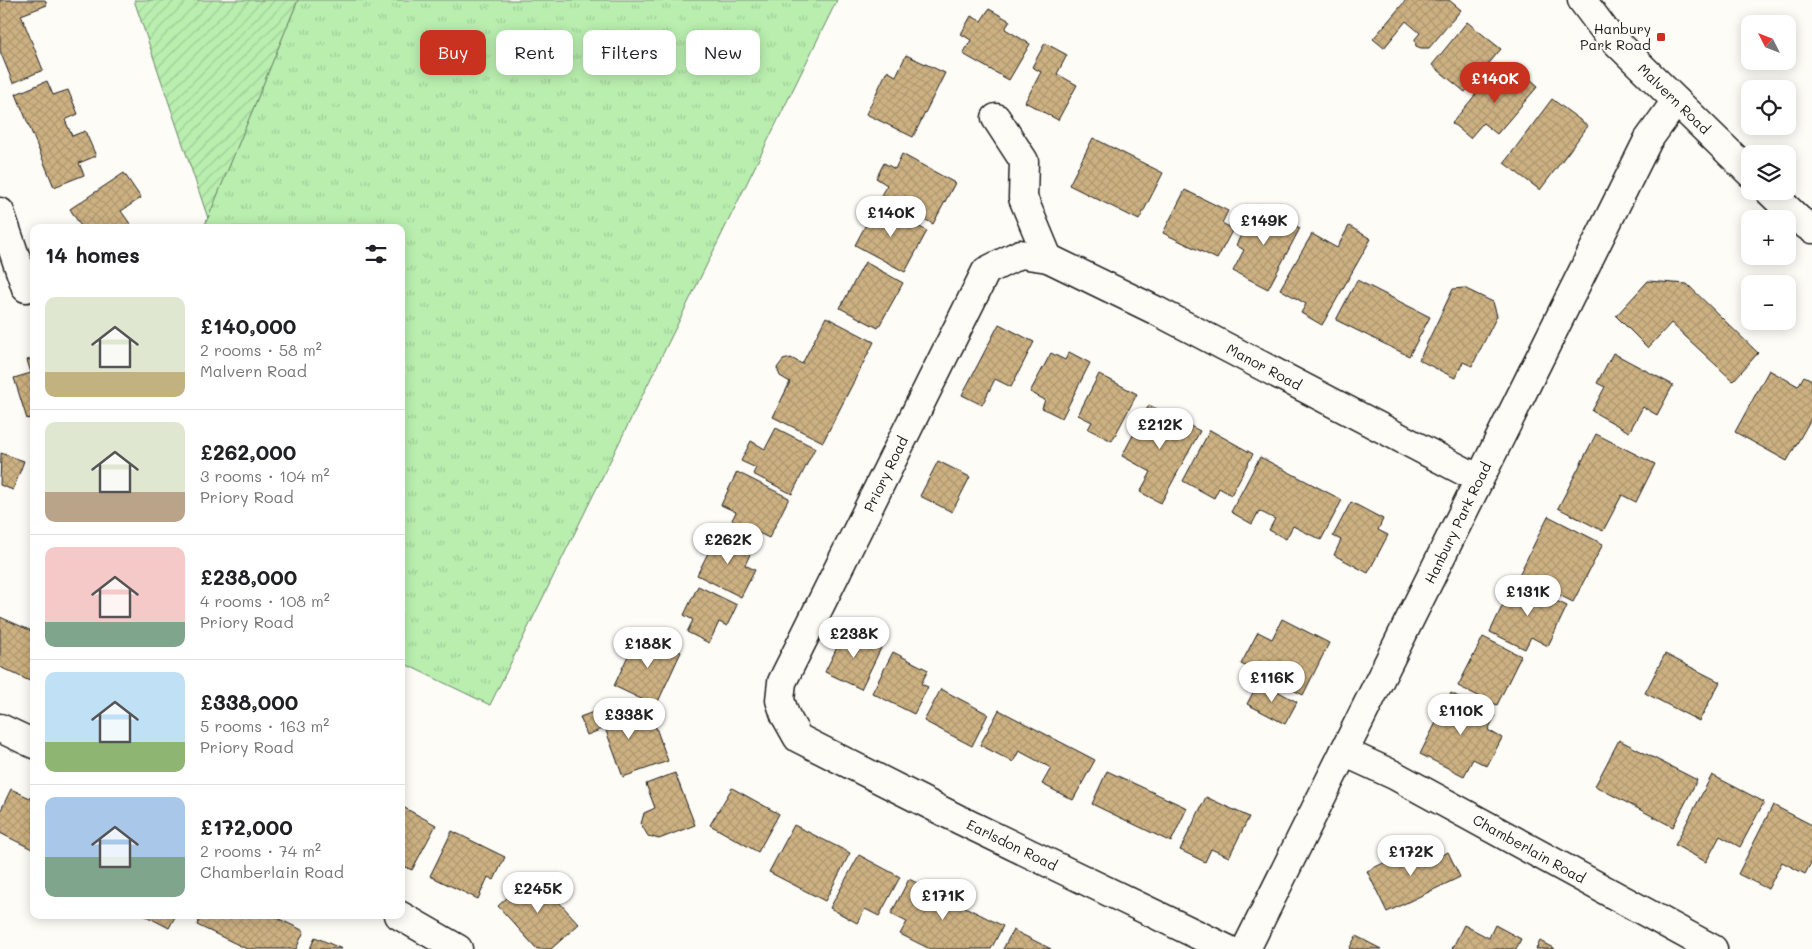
<!DOCTYPE html>
<meta charset="utf-8">
<style>
:root{--surface:#fff;--page:#f6f6f6;--text:#202124;--muted:#757577;--line:#e0e0e0;--accent:#c8321e}
body{margin:0;font-family:Mali,sans-serif;background:var(--page);color:var(--text);height:100vh;display:flex;flex-direction:column;font-size:19px;white-space:nowrap}
*{box-sizing:border-box;margin:0}
p{font-size:16px;color:var(--muted)}
.icon{flex:none;width:28px;height:28px;fill:none;stroke:currentColor;stroke-width:2;stroke-linecap:round;stroke-linejoin:round}
.map{position:relative;flex:1;overflow:hidden}
.sheet{position:absolute;left:30px;top:224px;width:375px;height:695px;display:flex;flex-direction:column;background:var(--surface);border-radius:10px;box-shadow:0 2px 12px #0003}
.sheet>*{flex:none}
.hud{position:absolute;left:420px;top:30px;width:475px;height:45px;display:flex;gap:10px}
.needle{width:32px;rotate:312deg}
.fabs{position:absolute;left:1741px;top:15px;display:grid;gap:10px}
.fabs a{display:grid;place-items:center;width:55px;height:55px;border-radius:10px;background:var(--surface);box-shadow:0 2px 12px #0003;font-size:25px}
.price{position:absolute;translate:-50% -42px;padding:0 11px;border-radius:18px;background:#fff;color:#222;font-size:16px;line-height:32px;filter:drop-shadow(0 1px 2px #0008)}
.price::after{content:'';position:absolute;left:50%;top:30px;width:15px;height:11px;margin-left:-8px;background:inherit;clip-path:polygon(0 0,100% 0,50% 100%)}
.price.on{background:var(--accent);color:#fff}
ul{padding:0;list-style:none}
li{display:flex;align-items:center;gap:15px;height:125px;padding:0 15px}
li+li{border-top:1px solid var(--line)}
li span{display:grid;place-items:center;flex:none;width:140px;height:100px;border-radius:10px;color:#555}
li>.icon{margin-inline-start:auto}
span .icon{width:60px;height:60px;fill:#fffc;stroke-width:1}
li b{font-size:21px}
h2{display:flex;justify-content:space-between;align-items:center;height:60px;padding:0 15px;font-size:21px}
.chip{padding:0 18px;border-radius:10px;background:var(--surface);box-shadow:0 2px 12px #0003;font-size:18px;line-height:45px}
.chip.on{background:var(--accent);color:#fff}
.map>svg:first-child{display:block}
</style>
<div class="map">
<svg width="1812" height="949" viewBox="0 0 1812 949">
<defs>
<pattern id="park-tufts" width="24" height="20" patternUnits="userSpaceOnUse" patternTransform="scale(1.25)"><rect width="24" height="20" fill="#b9eeaf"/><path d="M3 7l-1-3M5 7V3M7 7l1-3M15 17l-1-3M17 17v-4M19 17l1-3" fill="none" stroke="#9ecc96"/></pattern>
<pattern id="garden-furrows" width="10" height="10" patternUnits="userSpaceOnUse" patternTransform="scale(1.25)"><rect width="10" height="10" fill="#b9eeaf"/><path d="M-1 1l2-2M0 10L10 0M9 11l2-2" fill="none" stroke="#9ecc96"/></pattern>
<pattern id="building-cross-hatch" width="8" height="8" patternUnits="userSpaceOnUse" patternTransform="scale(1.25)"><rect width="8" height="8" fill="#cdb182"/><path d="M0 0l8 8M0 8l8-8" fill="none" stroke="#af9870"/></pattern>
</defs>
<rect width="100%" height="100%" fill="#fdfcf7"/>
<filter id="ink" filterUnits="userSpaceOnUse"><feTurbulence type="fractalNoise" baseFrequency=".02" numOctaves="2"/><feDisplacementMap in="SourceGraphic" scale="10" xChannelSelector="R" yChannelSelector="G"/><feConvolveMatrix kernelMatrix="1 2 1 2 8 2 1 2 1" color-interpolation-filters="sRGB"/></filter>
<g filter="url(#ink)">
<path fill="url(#park-tufts)" stroke="#6a8566" d="M298,0H837L490,705L401,662V228L204,227Z"/>
<path fill="url(#garden-furrows)" stroke="#6a8566" d="M134,0H298L208,218Z"/>
<g fill="url(#building-cross-hatch)" stroke="#1c1c1c">
<path d="M0,0H45L47,5L21,15L43,70L13,83L0,51Z"/>
<path d="M1406,0H1418L1420,2L1421,0H1449L1461,10L1429,48H1421L1416,46L1415,39L1420,33L1406,21L1384,48L1373,39Z"/>
<path d="M989,9L1010,21L1005,29L1030,44L1009,80L963,54L971,40L961,34L971,16L981,21Z"/>
<path d="M1467,22L1501,49L1465,92L1432,65Z"/>
<path d="M1045,43L1067,55L1057,74L1077,85L1058,120L1025,102L1041,72L1032,67Z"/>
<path d="M906,55L945,73L913,137L866,114L887,71L896,76Z"/>
<path d="M1518,68L1538,86L1497,134L1483,123L1470,138L1452,123L1491,76L1503,86Z"/>
<path d="M47,81L53,95L68,90L78,114L65,120L72,136L85,131L96,156L79,163L84,175L54,187L16,94Z"/>
<path d="M1552,99L1588,126L1540,190L1504,163Z"/>
<path d="M1093,138L1163,173L1139,220L1069,185Z"/>
<path d="M902,154L955,183L933,224L881,195L887,185L876,178L884,163L895,169Z"/>
<path d="M124,173L141,198L121,211L133,228H82L70,209Z"/>
<path d="M1185,190L1228,211L1222,223L1233,229L1217,259L1163,233Z"/>
<path d="M877,204L927,231L905,272L855,245Z"/>
<path d="M1256,205L1300,228L1268,289L1233,271L1244,250L1236,245Z"/>
<path d="M1349,226L1371,239L1322,325L1301,313L1306,304L1280,289L1312,234L1337,248Z"/>
<path d="M865,262L903,283L878,328L840,308Z"/>
<path d="M1357,280L1430,317L1409,356L1336,320Z"/>
<path d="M1648,281L1687,284L1758,353L1733,381L1671,323L1648,348L1616,316Z"/>
<path d="M1464,288L1493,302L1497,316L1472,366L1463,362L1455,378L1419,360L1453,289Z"/>
<path d="M826,317L874,342L823,442L773,417L790,382L780,376L777,368L783,360L791,358L802,364Z"/>
<path d="M999,324L1034,342L1011,387L995,379L982,405L962,395Z"/>
<path d="M1069,352L1090,363L1062,418L1042,408L1045,400L1030,392L1051,353L1065,360Z"/>
<path d="M1613,353L1673,385L1657,415L1643,407L1629,432L1592,411L1605,387L1597,383Z"/>
<path d="M34,358V417L27,419L14,378L31,373L27,360Z"/>
<path d="M1769,370L1798,386L1804,376L1812,380V417L1787,461L1735,432Z"/>
<path d="M1099,374L1137,394L1112,441L1088,429L1092,422L1078,415Z"/>
<path d="M1149,405L1200,431L1161,503L1140,492L1151,472L1122,456Z"/>
<path d="M776,428L815,448L792,494L753,474L756,468L741,461L751,441L765,449Z"/>
<path d="M1210,430L1253,454L1231,495L1219,488L1214,498L1183,481Z"/>
<path d="M1596,434L1655,464L1636,502L1622,495L1603,531L1558,508Z"/>
<path d="M1,453L24,461L13,490L0,485Z"/>
<path d="M1260,457L1342,500L1321,540L1293,526L1286,539L1269,530L1275,519L1259,511L1252,524L1231,512Z"/>
<path d="M938,461L970,477L952,512L920,496Z"/>
<path d="M737,472L789,498L769,538L732,520L736,512L721,505Z"/>
<path d="M1351,502L1383,519L1378,530L1388,535L1368,573L1334,555L1341,540L1333,536Z"/>
<path d="M1548,516L1603,544L1573,602L1519,575Z"/>
<path d="M718,533L752,550L745,565L755,570L741,597L697,575Z"/>
<path d="M1514,581L1567,606L1548,646L1531,637L1525,649L1490,632Z"/>
<path d="M698,586L737,605L727,626L719,622L709,643L687,632L693,620L684,615Z"/>
<path d="M0,617L34,632V683L0,667Z"/>
<path d="M1282,619L1329,643L1303,695L1241,664L1258,632L1272,639Z"/>
<path d="M846,629L882,646L861,689L825,672Z"/>
<path d="M639,632L681,652L656,706L614,686Z"/>
<path d="M1483,637L1521,656L1497,705L1458,686Z"/>
<path d="M893,652L928,670L921,684L928,687L914,714L872,693Z"/>
<path d="M1665,654L1720,682L1699,721L1645,693Z"/>
<path d="M1259,681L1297,702L1285,724L1247,704Z"/>
<path d="M941,689L988,714L972,746L924,721Z"/>
<path d="M1451,693L1495,716L1488,730L1502,738L1487,766L1473,759L1464,776L1420,754Z"/>
<path d="M607,707L613,724L650,711L668,761L623,777L605,728L587,735L580,717Z"/>
<path d="M999,710L1095,760L1073,800L1042,784L1051,768L1019,751L1013,762L980,745Z"/>
<path d="M1619,740L1697,780L1673,827L1595,786Z"/>
<path d="M1107,771L1187,808L1171,842L1092,804Z"/>
<path d="M675,773L695,825L659,839L648,836L641,824L644,813L655,808L646,784Z"/>
<path d="M1712,775L1764,802L1740,847L1720,836L1706,862L1675,845Z"/>
<path d="M732,788L779,814L758,852L710,825Z"/>
<path d="M11,789L34,800V850L0,833V812Z"/>
<path d="M1206,797L1249,817L1229,857L1211,849L1205,862L1180,850Z"/>
<path d="M1773,805L1812,825V861L1805,874L1782,862L1768,889L1738,874Z"/>
<path d="M401,806L436,825L412,870L401,865Z"/>
<path d="M794,825L850,853L825,901L769,872Z"/>
<path d="M452,831L505,857L494,880L488,877L478,899L430,876Z"/>
<path d="M1419,846L1427,862L1448,852L1460,877L1387,912L1367,871Z"/>
<path d="M859,855L900,877L879,916L865,909L857,923L830,908Z"/>
<path d="M533,874L579,924L551,949H537L498,906Z"/>
<path d="M909,879L1003,926L991,949H930L900,934L907,922L891,914Z"/>
<path d="M144,915H176L169,928Z"/>
<path d="M202,915H271L304,931L296,949H247L197,925Z"/>
<path d="M1464,925L1489,938L1495,925L1521,939L1516,949H1452Z"/>
<path d="M1013,930L1051,949H1003Z"/>
<path d="M1356,936L1381,949H1349Z"/>
<path d="M315,937L342,949H310Z"/>
<path d="M1540,941L1555,949H1536Z"/>
</g>
<g fill="none" stroke-linecap="round" stroke-linejoin="round">
<defs>
<g id="minor">
<path d="M996,118L1024,161L1023,198L1048,258"/>
<path d="M0,212L26,288"/>
<path d="M0,728L34,744"/>
<path d="M1344,752L1394,775L1713,949"/>
<path d="M399,915L458,949"/>
<path d="M1227,949L960,820L798,738L785,715L780,700L782,682L986,271L1020,254L1048,258L1157,311L1479,479"/>
<path d="M1246,949L1648,140L1676,101"/>
</g>
<g id="major">
<path d="M1582,0L1606,32L1750,173"/>
<path d="M1769,191L1799,220L1812,229"/>
</g>
</defs>
<use href="#minor" stroke="#1c1c1c" stroke-width="31"/>
<use href="#major" stroke="#1c1c1c" stroke-width="31"/>
<use href="#minor" stroke="#fdfcf7" stroke-width="28"/>
<use href="#major" stroke="#fdfcf7" stroke-width="28"/>
</g>
</g>
<rect fill="#c8321e" stroke="#fdfcf7" stroke-width="2" x="1656" y="32" width="10" height="10" rx="2.5"/>
<g text-anchor="middle" stroke-width="4" stroke-linejoin="round" paint-order="stroke">
<g font-size="14" fill="#1c1c1c" stroke="#fdfcf7" text-anchor="end">
<text x="1651" y="34">Hanbury<tspan x="1651" dy="16">Park Road</tspan></text>
</g>
<g font-size="14" fill="#1c1c1c" stroke="#fdfcf7">
<text transform="translate(1674 99) rotate(44)" y="5">Malvern Road</text>
<text transform="translate(1264 367) rotate(28)" y="5">Manor Road</text>
<text transform="translate(886 474) rotate(-64)" y="5">Priory Road</text>
<text transform="translate(1458 523) rotate(-64)" y="5">Hanbury Park Road</text>
<text transform="translate(1012 845) rotate(26)" y="5">Earlsdon Road</text>
<text transform="translate(1529 849) rotate(29)" y="5">Chamberlain Road</text>
</g>
</g>
</svg>
<div class="fabs">
<a><svg class="needle" viewBox="-14 -14 28 28"><path d="M0-13l5 13h-10z" fill="#e53935"/><path d="M0 13l5-13h-10z" fill="#757577"/></svg></a>
<a><svg class="icon" aria-label="locate" viewBox="0 0 24 24"><circle cx="12" cy="12" r="6"/><path d="M12 2v4M12 18v4M2 12h4M18 12h4"/></svg></a>
<a><svg class="icon" aria-label="layers" viewBox="0 0 24 24"><path d="M12 4l9 5-9 5-9-5zM3 14l9 5 9-5"/></svg></a>
<a>+</a>
<a>−</a>
</div>
<b class="price on" style="left:1495px;top:104px">£140K</b>
<b class="price" style="left:891px;top:238px">£140K</b>
<b class="price" style="left:1264px;top:246px">£149K</b>
<b class="price" style="left:1160px;top:450px">£212K</b>
<b class="price" style="left:728px;top:565px">£262K</b>
<b class="price" style="left:1528px;top:617px">£131K</b>
<b class="price" style="left:854px;top:659px">£238K</b>
<b class="price" style="left:648px;top:669px">£188K</b>
<b class="price" style="left:1272px;top:703px">£116K</b>
<b class="price" style="left:1461px;top:736px">£110K</b>
<b class="price" style="left:629px;top:740px">£338K</b>
<b class="price" style="left:1411px;top:877px">£172K</b>
<b class="price" style="left:538px;top:914px">£245K</b>
<b class="price" style="left:943px;top:921px">£171K</b>
<div class="hud">
<a class="chip on">Buy</a>
<a class="chip">Rent</a>
<a class="chip">Filters</a>
<a class="chip">New</a>
</div>
<section class="sheet">
<h2>14 homes<svg class="icon" aria-label="filters" viewBox="0 0 24 24"><path d="M4 7h16M4 17h16"/><circle cx="9" cy="7" r="2"/><circle cx="15" cy="17" r="2"/></svg></h2>
<ul>
<li><span style="background:linear-gradient(#dfe7d0 75%,#c2b280 0)"><svg class="icon" aria-label="home" viewBox="0 0 24 24"><path d="M3 11l9-7 9 7M6 9v11h12V9"/></svg></span><div><b>£140,000</b><p>2 rooms · 58 m²</p><p>Malvern Road</p></div></li>
<li><span style="background:linear-gradient(#dfe7d0 70%,#b9a48a 0)"><svg class="icon" aria-label="home" viewBox="0 0 24 24"><path d="M3 11l9-7 9 7M6 9v11h12V9"/></svg></span><div><b>£262,000</b><p>3 rooms · 104 m²</p><p>Priory Road</p></div></li>
<li><span style="background:linear-gradient(#f6c9c9 75%,#7fa58c 0)"><svg class="icon" aria-label="home" viewBox="0 0 24 24"><path d="M3 11l9-7 9 7M6 9v11h12V9"/></svg></span><div><b>£238,000</b><p>4 rooms · 108 m²</p><p>Priory Road</p></div></li>
<li><span style="background:linear-gradient(#bfe0f5 70%,#8fb573 0)"><svg class="icon" aria-label="home" viewBox="0 0 24 24"><path d="M3 11l9-7 9 7M6 9v11h12V9"/></svg></span><div><b>£338,000</b><p>5 rooms · 163 m²</p><p>Priory Road</p></div></li>
<li><span style="background:linear-gradient(#a9c7e8 60%,#7fa58c 0)"><svg class="icon" aria-label="home" viewBox="0 0 24 24"><path d="M3 11l9-7 9 7M6 9v11h12V9"/></svg></span><div><b>£172,000</b><p>2 rooms · 74 m²</p><p>Chamberlain Road</p></div></li>
</ul>
</section>
</div>
